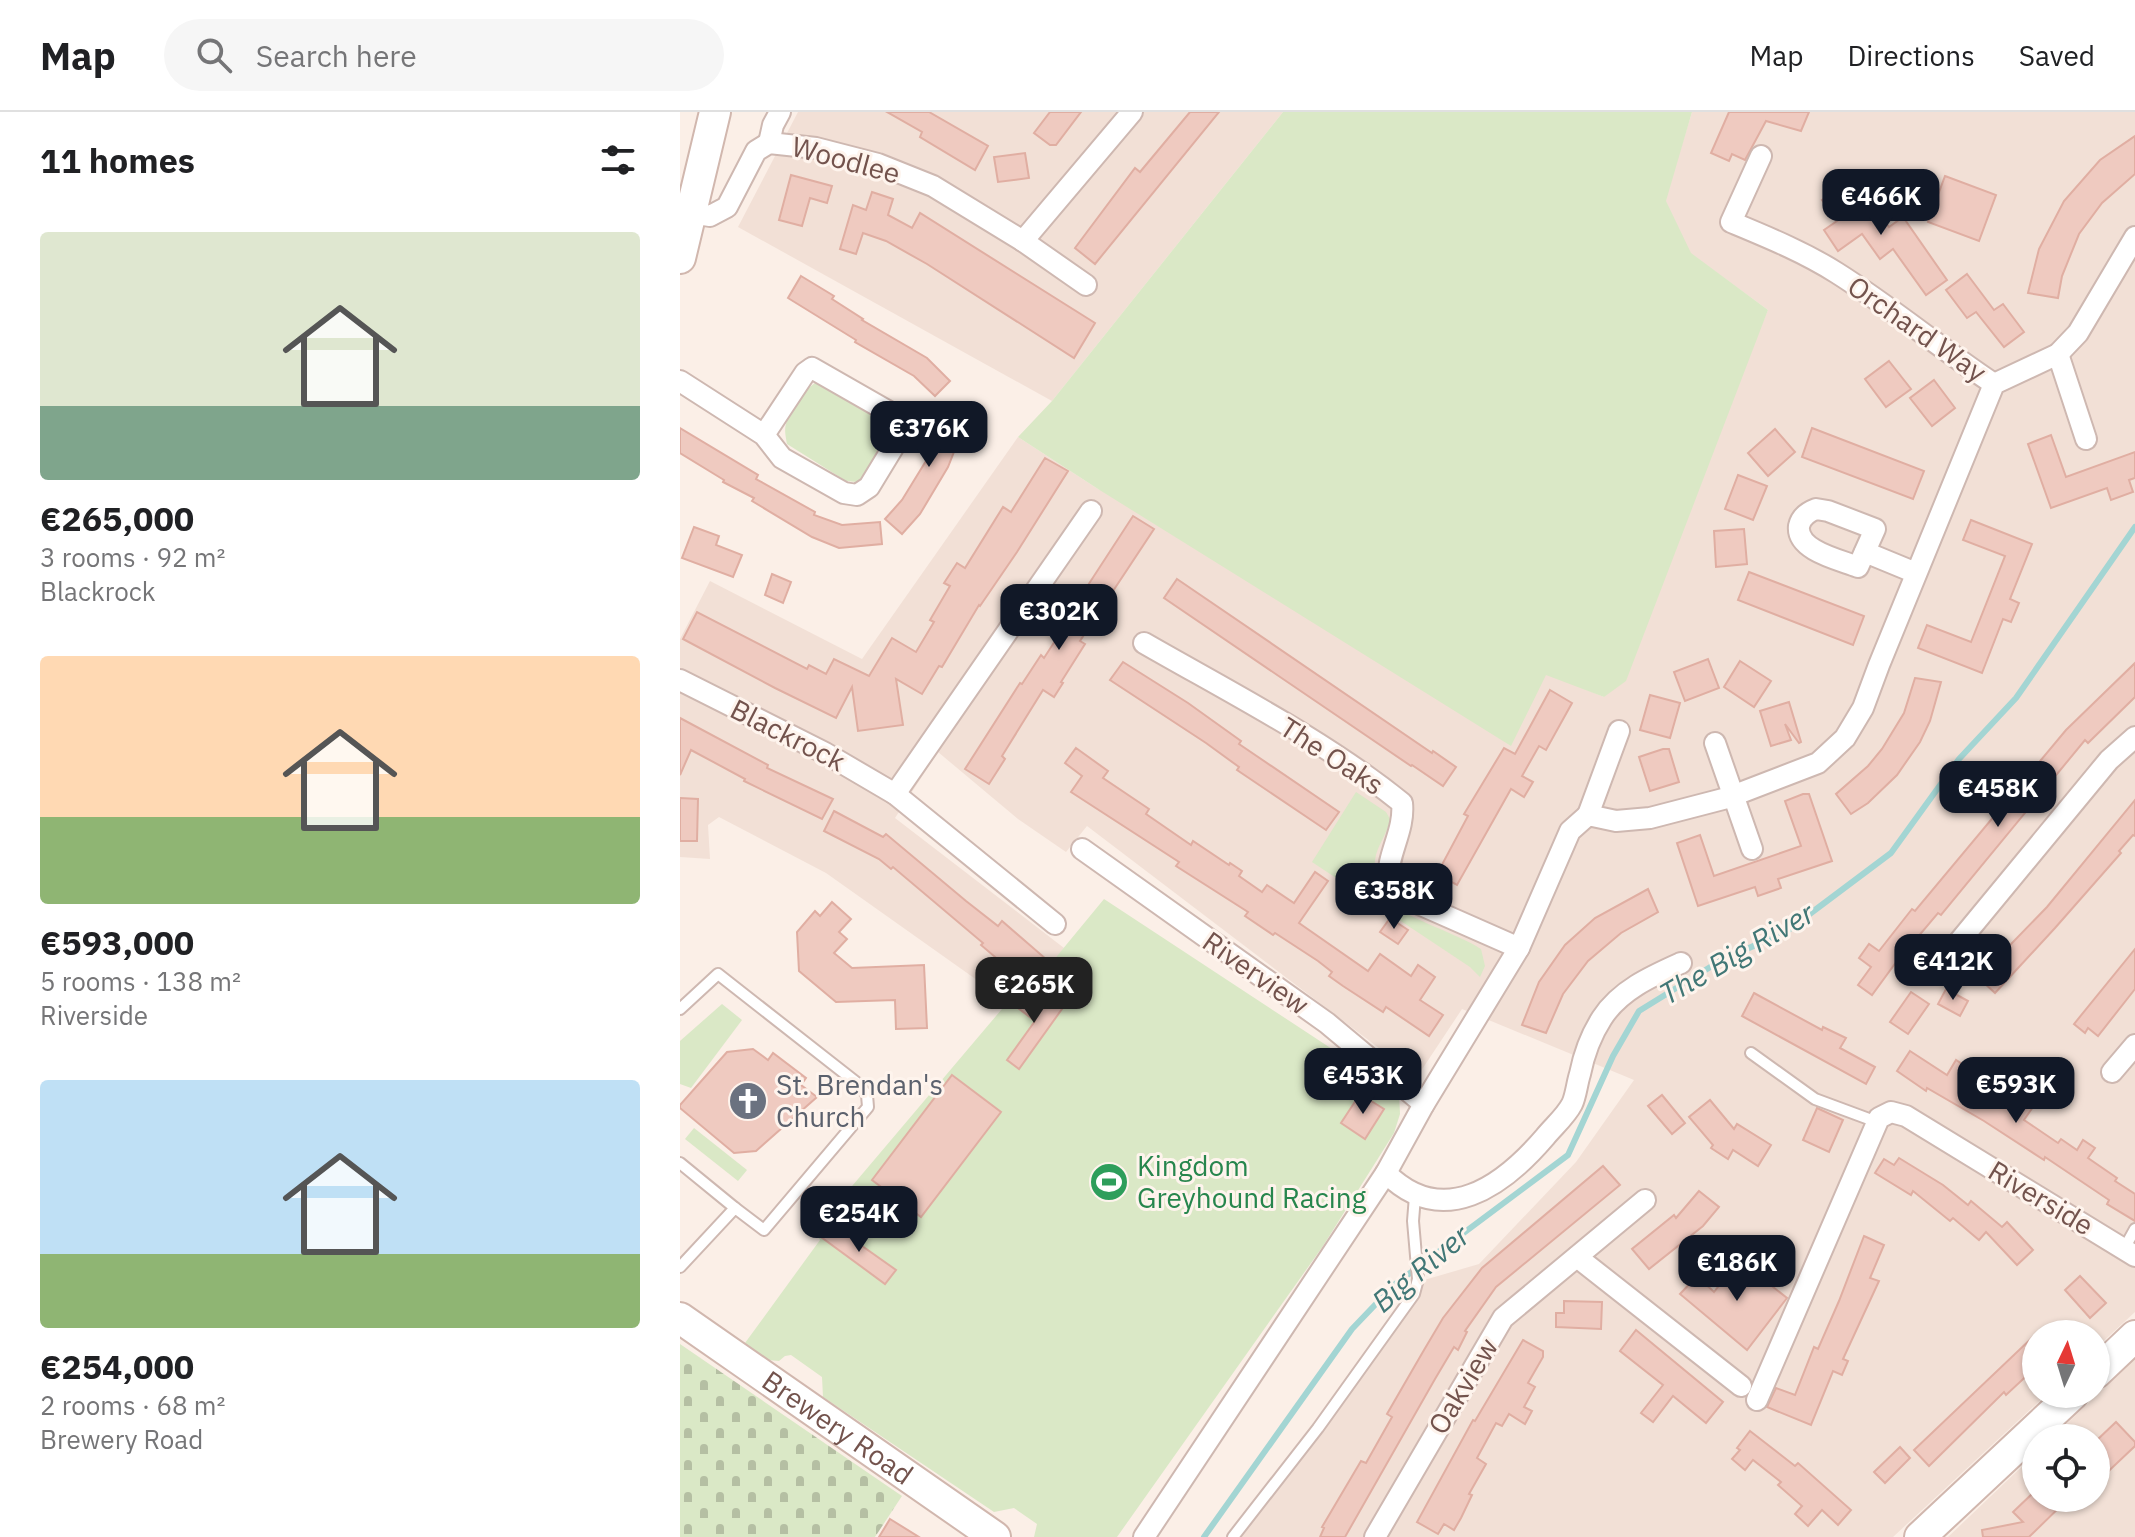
<!DOCTYPE html>
<meta charset="utf-8">
<style>
:root{--surface:#fff;--page:#f6f6f6;--text:#202124;--muted:#757577;--line:#e0e0e0;--accent:#111827}
body{margin:0;font-family:"IBM Plex Sans",sans-serif;background:var(--page);color:var(--text);height:100vh;display:flex;flex-direction:column;font-size:30px;white-space:nowrap}
*{box-sizing:border-box;margin:0}
p{font-size:26px;color:var(--muted)}
.icon{flex:none;width:44px;height:44px;fill:none;stroke:currentColor;stroke-width:2;stroke-linecap:round;stroke-linejoin:round}
.map{position:relative;flex:1;overflow:hidden}
.drawer{display:flex;flex-direction:column;background:var(--surface);width:680px}
.drawer>*{flex:none}
.needle{width:52px;rotate:4deg}
.buttons{position:absolute;left:1342px;top:1208px;display:grid;gap:16px}
.buttons a{display:grid;place-items:center;width:88px;height:88px;border-radius:50%;background:var(--surface);box-shadow:0 2px 6px #0004;font-size:40px}
.price{position:absolute;translate:-50% -68px;padding:0 18px;border-radius:16px;background:var(--accent);color:#fff;font-size:26px;line-height:52px;filter:drop-shadow(0 2px 4px #0008)}
.price::after{content:'';position:absolute;left:50%;top:48px;width:24px;height:18px;margin-left:-12px;background:inherit;clip-path:polygon(0 0,100% 0,50% 100%)}
.price.on{background:#222;color:#fff}
ul{padding:0;list-style:none}
li{display:grid;align-content:center;gap:16px;height:424px;padding:0 40px}
li span{display:grid;place-items:center;height:248px;border-radius:8px;color:#555}
li>.icon{margin-inline-start:auto}
span .icon{width:144px;height:144px;fill:#fffc;stroke-width:1}
li b{font-size:34px}
h2{display:flex;justify-content:space-between;align-items:center;height:96px;padding:0 40px;font-size:34px}
header{display:flex;align-items:center;gap:48px;box-sizing:border-box;height:112px;padding:0 40px;background:var(--surface);border-bottom:2px solid var(--line)}
header strong{font-size:38px}
nav{display:flex;gap:44px;margin-inline-start:auto;font-size:28px}
.search{width:560px;height:72px;background:var(--page);display:flex;align-items:center;gap:20px;box-sizing:border-box;padding:0 28px;border-radius:44px;color:var(--muted);font-size:30px}
main{display:flex;flex:1;min-height:0}
.map>svg:first-child{display:block}
</style>
<header>
<strong>Map</strong>
<div class="search"><svg class="icon" aria-label="search" viewBox="0 0 24 24"><circle cx="10" cy="10" r="6"/><path d="M15 15l6 6"/></svg>Search here</div>
<nav><a>Map</a><a>Directions</a><a>Saved</a></nav>
</header>
<main>
<section class="drawer">
<h2>11 homes<svg class="icon" aria-label="filters" viewBox="0 0 24 24"><path d="M4 7h16M4 17h16"/><circle cx="9" cy="7" r="2"/><circle cx="15" cy="17" r="2"/></svg></h2>
<ul>
<li><span style="background:linear-gradient(#dfe7d0 70%,#7fa58c 0)"><svg class="icon" aria-label="home" viewBox="0 0 24 24"><path d="M3 11l9-7 9 7M6 9v11h12V9"/></svg></span><div><b>€265,000</b><p>3 rooms · 92 m²</p><p>Blackrock</p></div></li>
<li><span style="background:linear-gradient(#ffd9b3 65%,#8fb573 0)"><svg class="icon" aria-label="home" viewBox="0 0 24 24"><path d="M3 11l9-7 9 7M6 9v11h12V9"/></svg></span><div><b>€593,000</b><p>5 rooms · 138 m²</p><p>Riverside</p></div></li>
<li><span style="background:linear-gradient(#bfe0f5 70%,#8fb573 0)"><svg class="icon" aria-label="home" viewBox="0 0 24 24"><path d="M3 11l9-7 9 7M6 9v11h12V9"/></svg></span><div><b>€254,000</b><p>2 rooms · 68 m²</p><p>Brewery Road</p></div></li>
</ul>
</section>
<div class="map">
<svg width="1455" height="1425" viewBox="0 0 1455 1425">
<defs>
<pattern id="cemetery-stones" width="16" height="16" patternUnits="userSpaceOnUse" patternTransform="scale(2)"><rect width="16" height="16" fill="#dae8c6"/><path d="M2 7V4a2 2 0 0 1 4 0v3zM10 15v-3a2 2 0 0 1 4 0v3z" fill="#b5bfa3"/></pattern>
</defs>
<rect width="100%" height="100%" fill="#fbefe7"/>
<g fill="#f2e0d6">
<path d="M118,0H603L372,289L58,115Z"/>
<path d="M1012,0H1455V1200L1416,1236V1222H1356V1282H1367L1213,1425H557L734,1171L799,1152L896,1050L954,968L782,897L737,965L407,714L386,740L338,707L258,640L215,706L384,836L335,895L146,761L39,705L28,713L30,747L0,745V527L30,469L182,547L338,325L418,377L924,585L1088,198L1010,141L985,88Z"/>
<path d="M1455,1246V1425H1268L1356,1341V1386H1416V1326H1372Z"/>
</g>
<g fill="#dae8c6">
<path d="M603,0H1012L986,89L1011,141L1088,198L946,569L924,585L866,563L831,634L418,377L338,325L372,289Z"/>
<path d="M139,269L209,306L212,315L210,322L182,366L177,370L166,369L107,332C106,326 104,318 106,312C110,298 126,274 139,269Z"/>
<path d="M676,680L706,700L710,707C708,721 697,733 695,748C694,759 695,775 701,785C711,800 781,823 801,837L805,854L800,865L790,855L632,750Z"/>
<path d="M424,787L719,981L720,1002L714,1021L643,1134L437,1425H354L357,1412L334,1396L314,1400L143,1285L142,1265L111,1243L105,1244L99,1249L88,1248L65,1231L140,1128L134,1119L327,891L335,895Z"/>
<path d="M42,892L62,908L11,976L0,972V929Z"/>
<path d="M14,1016L67,1058L58,1069L5,1027Z"/>
</g>
<path fill="url(#cemetery-stones)" d="M0,1232L222,1384L195,1425H0Z"/>
<g fill="none" stroke-linecap="round" stroke-linejoin="round">
<path stroke="#a3d5d3" stroke-width="6" d="M524,1425L672,1217L714,1173L888,1043L933,944L959,899L1040,849L1107,819L1211,741L1279,647L1336,586L1455,415"/>
</g>
<g fill="#efcac0" stroke="#e0aea2" stroke-width="2">
<path d="M207,0H249L308,34L295,58L240,25L242,20Z"/>
<path d="M370,0H401L376,33H370L354,21Z"/>
<path d="M510,0H539L415,152L395,136L455,56L460,60Z"/>
<path d="M1049,0H1129L1121,19L1086,9L1065,48L1052,42L1049,49L1031,41Z"/>
<path d="M1455,24V62L1422,91L1399,122L1382,164L1378,186L1348,181L1359,137L1384,89L1420,48Z"/>
<path d="M345,41L349,66L318,70L314,45Z"/>
<path d="M111,63L152,74L147,91L130,86L122,114L99,108Z"/>
<path d="M1265,64L1316,83L1299,129L1248,110Z"/>
<path d="M1166,72L1184,97L1192,91L1209,115L1223,105L1267,168L1246,183L1213,137L1200,147L1182,122L1158,139L1144,118L1157,109L1142,88Z"/>
<path d="M192,80L213,87L208,103L232,116L240,101L415,211L394,246L247,152L206,129L183,121L176,142L160,137L173,93L186,98Z"/>
<path d="M1287,162L1314,198L1323,192L1344,220L1324,235L1296,200L1287,206L1266,178Z"/>
<path d="M121,164L154,184L152,187L183,207L182,208L247,246L270,269L255,284L234,264L175,230L176,228L108,186Z"/>
<path d="M1209,249L1231,277L1206,295L1185,267Z"/>
<path d="M1254,268L1275,296L1252,314L1230,286Z"/>
<path d="M256,291H278L279,327L268,355L240,402L222,422L205,407L222,388L249,344L257,323Z"/>
<path d="M0,316L78,363L76,367L135,400L134,403L162,413L200,410L202,432L159,436L132,425L72,389L74,386L43,370L44,368L0,341Z"/>
<path d="M1132,316L1244,359L1233,387L1122,345Z"/>
<path d="M1095,317L1115,340L1088,364L1068,341Z"/>
<path d="M1371,323L1386,365L1455,340V366L1449,368L1453,380L1431,388L1427,376L1371,396L1348,332Z"/>
<path d="M365,346L388,359L337,440L300,494L299,493L262,555L259,554L242,582L216,567L223,613L178,619L172,575L156,606L95,576L3,527L17,500L127,557L129,553L146,562L154,547L189,564L212,526L236,540L254,510L250,508L270,474L264,471L277,451L285,456L323,395L331,400Z"/>
<path d="M1058,363L1087,374L1073,408L1045,397Z"/>
<path d="M453,404L474,417L400,529L405,532L381,570L383,571L374,585L363,578L322,644L325,647L309,672L285,657L340,571L342,572L361,543L364,546L386,512L384,510Z"/>
<path d="M1291,408L1352,432L1330,487L1339,491L1331,510L1323,507L1302,561L1238,536L1247,513L1291,530L1325,444L1283,428Z"/>
<path d="M14,415L39,424L36,433L62,443L53,465L2,446Z"/>
<path d="M1064,417L1067,452L1036,455L1034,419Z"/>
<path d="M1069,460L1184,504L1173,533L1058,488Z"/>
<path d="M92,462L111,470L103,491L85,483Z"/>
<path d="M497,467L752,641L753,639L776,655L763,674L732,653L731,654L484,486Z"/>
<path d="M1028,547L1039,576L1005,589L994,560Z"/>
<path d="M1060,549L1091,569L1074,595L1044,575Z"/>
<path d="M443,550L508,591L561,629L559,632L659,700L646,718L557,658L559,655L526,631L430,568Z"/>
<path d="M1455,551V585L1408,631L1405,628L1261,803L1258,801L1226,839L1225,838L1192,883L1178,873L1191,855L1179,846L1189,832L1199,839L1232,797L1235,799L1386,618Z"/>
<path d="M1235,566L1261,570L1250,609L1240,630L1217,663L1188,691L1171,702L1156,682L1188,654L1202,637L1224,601Z"/>
<path d="M870,578L892,591L866,638L859,634L842,664L853,670L844,685L831,677L777,773L757,762L788,704L784,702L801,674L824,636L835,642Z"/>
<path d="M970,583L1000,591L990,626L960,618Z"/>
<path d="M1109,590L1121,630L1119,631L1105,612L1111,628L1091,634L1080,599Z"/>
<path d="M0,606L88,653L87,656L153,687L142,707L64,669L65,667L11,638L0,663Z"/>
<path d="M396,636L428,659L423,666L469,697L466,702L511,733L513,729L549,753L550,751L562,759L559,764L582,780L587,773L614,791L635,760L648,769L619,811L688,859L700,842L731,864L738,853L755,865L740,888L763,903L749,924L706,895L703,900L663,874L649,864L652,860L638,849L595,821L593,823L565,804L568,800L496,754L499,750L391,680L402,664L385,651Z"/>
<path d="M983,637H989L999,670L970,679L959,645Z"/>
<path d="M1123,682H1129L1152,749L1098,767L1101,776L1078,784L1075,775L1018,794L997,731L1020,723L1034,764L1121,734L1105,689Z"/>
<path d="M0,686L18,687L17,729H0Z"/>
<path d="M1455,688V724L1453,723L1439,739L1441,741L1375,816L1315,881L1301,868V863L1367,795Z"/>
<path d="M154,699L203,725L206,722L286,789L318,814L322,809L366,847L343,874L325,859L328,856L301,833L303,831L213,755L211,757L199,747L144,719Z"/>
<path d="M968,777L978,800L941,821L908,849L883,882L866,921L842,913L859,870L885,833L915,806Z"/>
<path d="M152,790L171,807L159,820L167,827L154,841L172,856L244,853L247,916L216,917L215,888L156,890L119,859L117,820L135,799L140,804Z"/>
<path d="M710,806L728,818L718,832L700,820Z"/>
<path d="M1455,837V877L1418,924L1408,916L1405,921L1394,912Z"/>
<path d="M352,876L382,897L339,957L327,948L355,909L338,896Z"/>
<path d="M1266,877L1288,889L1280,904L1258,892Z"/>
<path d="M1231,880L1249,892L1228,922L1210,910Z"/>
<path d="M1074,881L1142,918L1143,915L1166,926L1160,936L1195,955L1186,972L1062,904Z"/>
<path d="M73,937L88,948L93,941L126,966L121,973L137,985L76,1039L54,1041L0,996V993L47,940Z"/>
<path d="M1230,939L1267,963L1276,948L1335,987L1337,985L1353,995L1344,1008L1378,1031L1381,1027L1397,1038L1403,1028L1415,1036L1408,1046L1437,1066L1435,1069L1455,1082V1109L1427,1092L1429,1088L1365,1045L1364,1048L1304,1009L1247,976L1246,979L1217,959Z"/>
<path d="M272,963L321,1000L241,1105L192,1068Z"/>
<path d="M680,982L704,997L685,1027L661,1011Z"/>
<path d="M982,983L1005,1011L992,1022L968,994Z"/>
<path d="M1030,988L1054,1017L1057,1012L1091,1033L1078,1054L1053,1038L1048,1047L1031,1036L1033,1033L1009,1005Z"/>
<path d="M1137,996L1163,1008L1149,1040L1123,1028Z"/>
<path d="M1219,1046L1263,1073L1288,1093L1291,1089L1322,1115L1327,1110L1353,1138L1337,1153L1306,1120L1299,1128L1273,1106L1270,1109L1233,1079L1231,1083L1195,1061L1204,1047L1214,1053Z"/>
<path d="M923,1054L940,1073L816,1175L785,1219L787,1220L778,1238L774,1235L755,1267L665,1425H640L644,1416L642,1415L681,1349L686,1351L712,1305L707,1302L744,1238L763,1206L802,1156Z"/>
<path d="M1019,1079L1039,1095L1023,1114L969,1157L952,1137L994,1103L996,1106Z"/>
<path d="M151,1112L216,1158L205,1172L141,1125Z"/>
<path d="M1184,1124L1204,1133L1190,1166L1199,1169L1163,1247L1168,1249L1162,1263L1153,1259L1131,1313L1087,1295L1096,1276L1115,1283L1134,1235L1138,1237L1159,1189Z"/>
<path d="M1059,1148L1107,1186L1067,1238L1000,1182L1017,1164L1034,1180Z"/>
<path d="M1400,1164L1426,1191L1410,1206L1385,1178Z"/>
<path d="M884,1189L922,1190L921,1217L876,1215V1201H884Z"/>
<path d="M956,1218L1043,1290L1026,1311L993,1284L973,1310L961,1301L983,1273L940,1239Z"/>
<path d="M1356,1222V1255L1326,1283L1324,1280L1249,1354L1234,1338Z"/>
<path d="M843,1228L863,1239V1245L848,1271L855,1275L844,1295L852,1299L845,1312L829,1302L822,1314L816,1311L797,1346L806,1352L789,1382L792,1383L781,1406L774,1418L764,1412L758,1422L737,1410L793,1308L795,1309Z"/>
<path d="M1436,1310L1455,1330V1334L1416,1371V1329Z"/>
<path d="M1070,1319L1115,1354L1118,1351L1171,1398L1158,1413L1142,1398L1128,1414L1115,1402L1122,1394L1098,1373L1101,1370L1073,1348L1065,1358L1052,1347L1060,1338L1057,1336Z"/>
<path d="M1220,1335L1230,1346L1205,1371L1194,1360Z"/>
<path d="M1354,1380L1356,1386H1389L1349,1425H1303L1302,1418L1343,1410L1333,1400Z"/>
<path d="M210,1407L239,1425H199Z"/>
</g>
<g fill="none" stroke-linecap="round" stroke-linejoin="round">
<defs>
<g id="lane">
<path d="M0,897L38,862L177,971L187,983L188,995L84,1118L55,1096L0,1155"/>
<path d="M1071,941L1135,987L1197,1010"/>
<path d="M0,1051L55,1096"/>
<path d="M1444,1137L1455,1117"/>
<path d="M553,1425L638,1316L734,1182L738,1167L733,1109L735,1084"/>
</g>
<g id="street">
<path d="M89,31L93,13L100,0"/>
<path d="M1081,44L1051,110C1087,125 1124,140 1157,161C1211,195 1261,237 1314,272"/>
<path d="M11,101L30,104L47,95L76,39L89,31L136,36L198,52L253,74L343,129L406,173"/>
<path d="M343,129L452,0"/>
<path d="M1378,242L1406,327"/>
<path d="M0,269L84,323L102,346L164,381L177,383L189,375L220,324V313L216,304L132,256L125,261L84,323"/>
<path d="M1136,397L1148,399L1195,417L1178,455C1161,448 1116,439 1119,414C1121,405 1128,400 1136,397Z"/>
<path d="M1185,440L1236,461"/>
<path d="M464,531C551,581 644,628 722,691C725,719 707,741 708,770L721,784L839,836"/>
<path d="M0,568L145,641L215,682L375,812"/>
<path d="M1035,631L1072,737"/>
<path d="M215,682L411,399"/>
<path d="M908,703L939,619"/>
<path d="M402,737L647,911L744,992"/>
<path d="M1259,854L1429,648L1455,625"/>
<path d="M1432,960L1455,933"/>
<path d="M706,1061C763,1118 823,1074 865,1025C873,1015 886,1004 892,992C896,984 897,971 900,962C904,942 911,923 922,906C940,878 972,864 1001,851"/>
<path d="M897,1145L1061,1274"/>
<path d="M1077,1288L1199,1006L1211,1000L1226,1004L1455,1144"/>
<path d="M464,1425L706,1061L744,992L839,836L890,719L908,703L936,709L970,706L1047,686L1138,651L1165,626L1183,596L1199,553L1314,272L1378,242L1398,221L1455,125"/>
<path d="M695,1425L823,1206L965,1088"/>
</g>
<g id="secondary">
<path d="M0,146L35,0"/>
<path id="s1" d="M0,1206L315,1425"/>
<path d="M1416,1261L1455,1224"/>
<path d="M1240,1425L1393,1282"/>
</g>
</defs>
<use href="#lane" stroke="#ceb8b1" stroke-width="14"/>
<use href="#street" stroke="#ceb8b1" stroke-width="24"/>
<use href="#secondary" stroke="#d1b7ae" stroke-width="34"/>
<use href="#lane" stroke="#fff" stroke-width="10"/>
<use href="#street" stroke="#fff" stroke-width="20"/>
<use href="#secondary" stroke="#fff" stroke-width="30"/>
</g>
<defs>
<symbol id="church-disc" viewBox="-11 -11 22 22"><circle r="9.5" fill="#6b7280" stroke="#fef4ed"/><path d="M-1.2-6h2.4v3.5h3.3v2.4h-3.3V6h-2.4V-.1h-3.3v-2.4h3.3Z" fill="#fff"/></symbol>
<symbol id="stadium-disc" viewBox="-11 -11 22 22"><circle r="9.5" fill="#2e9e5b" stroke="#fef4ed"/><path d="M0-5a6.5 5 0 1 0 0 10a6.5 5 0 1 0 0-10ZM-3.5-1.8h7v3.6h-7Z" fill="#fff"/></symbol>
</defs>
<g fill-rule="evenodd">
<use href="#church-disc" x="46" y="967" width="44" height="44"/>
<use href="#stadium-disc" x="407" y="1048" width="44" height="44"/>
</g>
<g text-anchor="middle" stroke-width="6" stroke-linejoin="round" paint-order="stroke">
<g font-size="28" fill="#73534d" stroke="#fef4ed">
<text transform="translate(166 48) rotate(15)" y="10">Woodlee</text>
<text transform="translate(1237 217) rotate(35)" y="10">Orchard Way</text>
<text transform="translate(108 623) rotate(27)" y="10">Blackrock</text>
<text transform="translate(652 644) rotate(33)" y="10">The Oaks</text>
<text transform="translate(576 861) rotate(35)" y="10">Riverview</text>
<text transform="translate(1361 1086) rotate(31)" y="10">Riverside</text>
<text transform="translate(783 1274) rotate(-59)" y="10">Oakview</text>
<text dy="10" stroke="none"><textPath href="#s1" startOffset="192">Brewery Road</textPath></text>
</g>
<g font-size="28" fill="#5b616d" stroke="#fef4ed" text-anchor="start">
<text x="96" y="983">St. Brendan's<tspan x="96" dy="32">Church</tspan></text>
</g>
<g font-size="28" fill="#27864d" stroke="#fef4ed" text-anchor="start">
<text x="457" y="1064">Kingdom<tspan x="457" dy="32">Greyhound Racing</tspan></text>
</g>
<g font-size="30" font-style="italic" fill="#417776" stroke="#fef4ed">
<text transform="translate(1057 842) rotate(-30)" y="10">The Big River</text>
<text transform="translate(741 1157) rotate(-40)" y="10">Big River</text>
</g>
</g>
</svg>
<div class="buttons">
<a><svg class="needle" viewBox="-14 -14 28 28"><path d="M0-13l5 13h-10z" fill="#e53935"/><path d="M0 13l5-13h-10z" fill="#757577"/></svg></a>
<a><svg class="icon" aria-label="locate" viewBox="0 0 24 24"><circle cx="12" cy="12" r="6"/><path d="M12 2v4M12 18v4M2 12h4M18 12h4"/></svg></a>
</div>
<b class="price" style="left:1201px;top:125px">€466K</b>
<b class="price" style="left:249px;top:357px">€376K</b>
<b class="price" style="left:379px;top:540px">€302K</b>
<b class="price" style="left:1318px;top:717px">€458K</b>
<b class="price" style="left:714px;top:819px">€358K</b>
<b class="price" style="left:1273px;top:890px">€412K</b>
<b class="price on" style="left:354px;top:913px">€265K</b>
<b class="price" style="left:683px;top:1004px">€453K</b>
<b class="price" style="left:1336px;top:1013px">€593K</b>
<b class="price" style="left:179px;top:1142px">€254K</b>
<b class="price" style="left:1057px;top:1191px">€186K</b>
</div>
</main>
